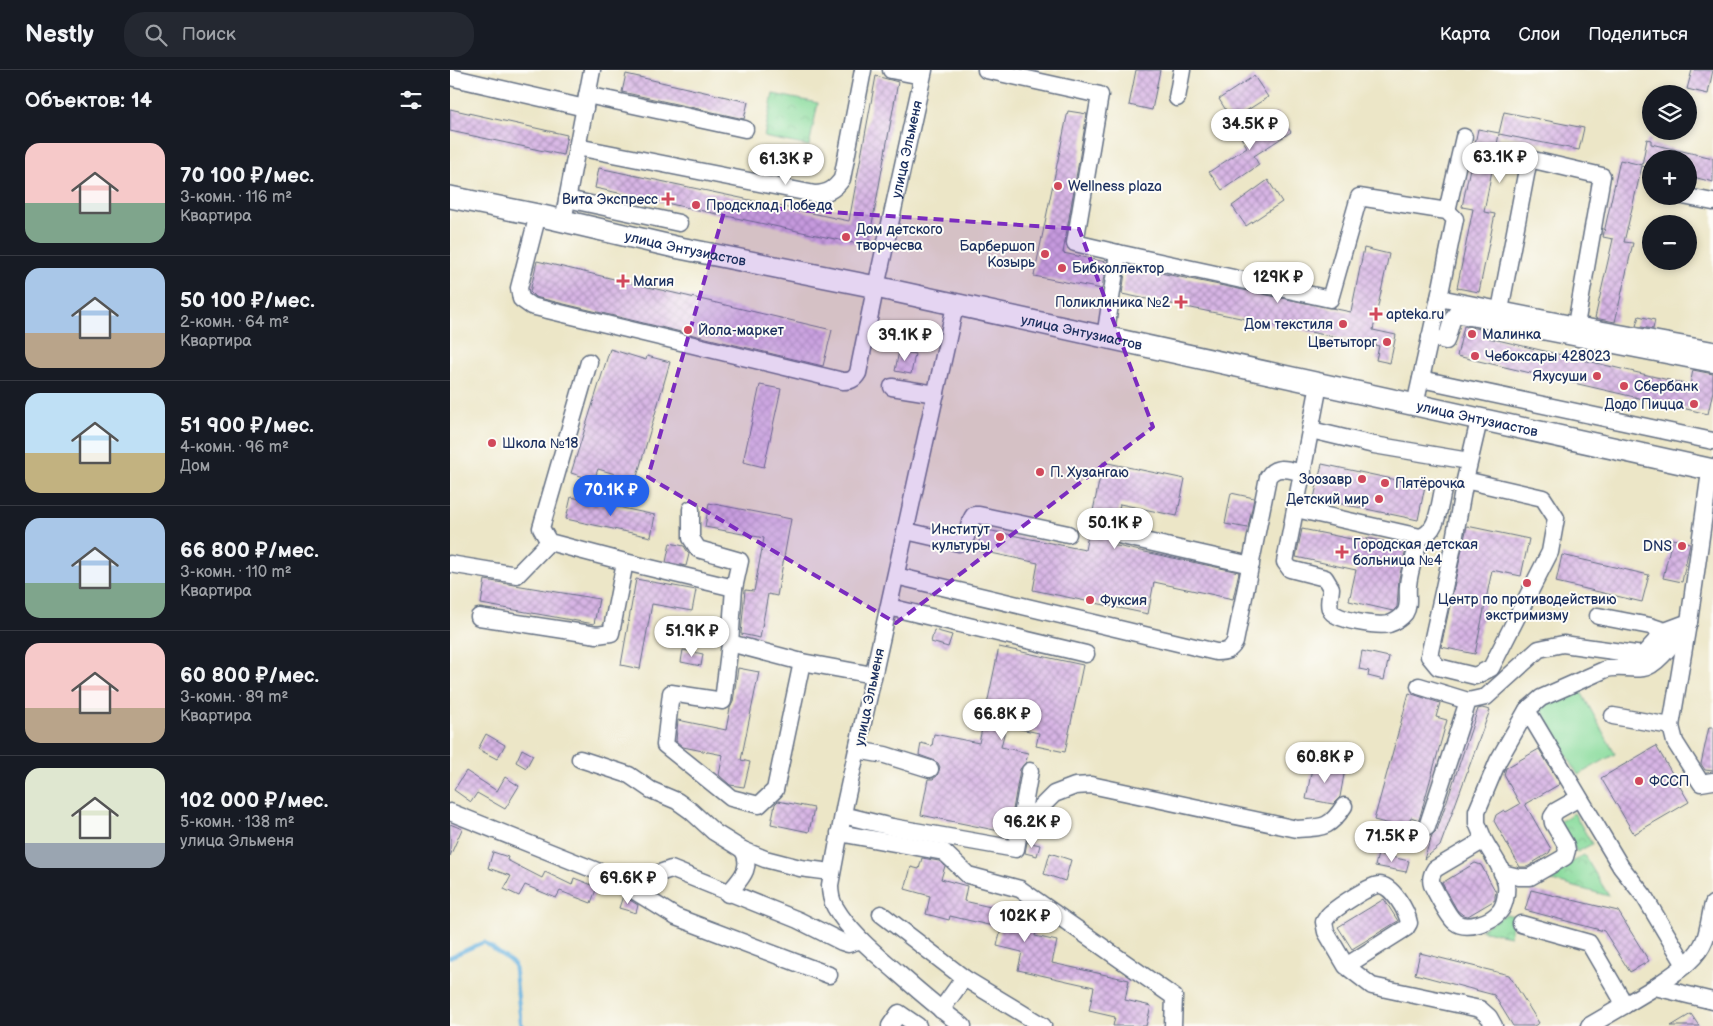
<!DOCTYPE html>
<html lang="ru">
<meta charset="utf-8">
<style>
:root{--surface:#171b24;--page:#242831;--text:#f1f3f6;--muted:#9ea1a6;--line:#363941;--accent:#2563eb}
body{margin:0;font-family:"Balsamiq Sans",sans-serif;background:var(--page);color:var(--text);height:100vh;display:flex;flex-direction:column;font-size:19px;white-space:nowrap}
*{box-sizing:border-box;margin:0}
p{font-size:16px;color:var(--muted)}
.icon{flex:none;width:28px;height:28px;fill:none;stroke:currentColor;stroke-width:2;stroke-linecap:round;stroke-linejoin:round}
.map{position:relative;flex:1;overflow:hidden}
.side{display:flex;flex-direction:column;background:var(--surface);width:450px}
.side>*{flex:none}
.controls{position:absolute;left:1192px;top:15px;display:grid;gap:10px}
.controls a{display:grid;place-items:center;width:55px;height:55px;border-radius:50%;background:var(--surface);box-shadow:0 2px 8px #0003;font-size:25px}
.price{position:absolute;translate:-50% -42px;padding:0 11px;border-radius:18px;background:#fff;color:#222;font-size:16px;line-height:32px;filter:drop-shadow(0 1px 2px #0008)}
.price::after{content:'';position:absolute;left:50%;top:30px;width:15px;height:11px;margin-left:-8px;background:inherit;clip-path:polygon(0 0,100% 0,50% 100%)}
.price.on{background:var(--accent);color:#fff}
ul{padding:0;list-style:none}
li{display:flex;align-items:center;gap:15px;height:125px;padding:0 25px}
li+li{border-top:1px solid var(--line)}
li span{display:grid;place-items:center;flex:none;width:140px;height:100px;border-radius:15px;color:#555}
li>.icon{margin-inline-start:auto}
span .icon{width:60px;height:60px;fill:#fffc;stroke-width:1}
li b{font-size:21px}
h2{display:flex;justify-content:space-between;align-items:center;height:60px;padding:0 25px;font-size:21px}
header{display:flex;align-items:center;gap:30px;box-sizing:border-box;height:70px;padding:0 25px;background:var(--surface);border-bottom:1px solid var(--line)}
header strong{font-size:24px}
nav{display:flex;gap:28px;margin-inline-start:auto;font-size:18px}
.search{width:350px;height:45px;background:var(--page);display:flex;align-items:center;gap:12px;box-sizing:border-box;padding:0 18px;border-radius:20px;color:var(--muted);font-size:19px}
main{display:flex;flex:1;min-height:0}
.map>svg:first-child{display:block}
</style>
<header>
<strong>Nestly</strong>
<div class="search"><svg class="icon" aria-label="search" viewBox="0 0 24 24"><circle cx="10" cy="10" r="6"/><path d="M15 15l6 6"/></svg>Поиск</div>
<nav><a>Карта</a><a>Слои</a><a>Поделиться</a></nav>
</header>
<main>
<section class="side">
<h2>Объектов: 14<svg class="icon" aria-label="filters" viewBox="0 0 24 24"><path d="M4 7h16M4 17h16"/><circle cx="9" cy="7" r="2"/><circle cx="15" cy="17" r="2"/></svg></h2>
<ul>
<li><span style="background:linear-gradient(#f6c9c9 60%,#7fa58c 0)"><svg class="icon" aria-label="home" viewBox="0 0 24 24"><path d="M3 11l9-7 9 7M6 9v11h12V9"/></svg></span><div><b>70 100 ₽/мес.</b><p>3-комн. · 116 m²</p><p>Квартира</p></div></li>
<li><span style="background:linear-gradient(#a9c7e8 65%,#b9a48a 0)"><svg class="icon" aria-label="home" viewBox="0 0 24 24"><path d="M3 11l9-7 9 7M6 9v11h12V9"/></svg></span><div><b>50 100 ₽/мес.</b><p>2-комн. · 64 m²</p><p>Квартира</p></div></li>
<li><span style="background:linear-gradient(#bfe0f5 60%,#c2b280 0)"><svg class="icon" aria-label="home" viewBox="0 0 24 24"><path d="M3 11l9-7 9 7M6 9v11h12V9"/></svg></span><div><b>51 900 ₽/мес.</b><p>4-комн. · 96 m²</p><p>Дом</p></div></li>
<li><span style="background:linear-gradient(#a9c7e8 65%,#7fa58c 0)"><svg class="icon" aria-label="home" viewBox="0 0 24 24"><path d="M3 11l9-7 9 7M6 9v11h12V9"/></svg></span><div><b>66 800 ₽/мес.</b><p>3-комн. · 110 m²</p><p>Квартира</p></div></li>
<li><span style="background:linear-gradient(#f6c9c9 65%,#b9a48a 0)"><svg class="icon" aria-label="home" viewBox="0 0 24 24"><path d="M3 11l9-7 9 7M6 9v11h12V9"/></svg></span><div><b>60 800 ₽/мес.</b><p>3-комн. · 89 m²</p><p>Квартира</p></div></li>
<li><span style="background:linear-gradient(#dfe7d0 75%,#9aa5b1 0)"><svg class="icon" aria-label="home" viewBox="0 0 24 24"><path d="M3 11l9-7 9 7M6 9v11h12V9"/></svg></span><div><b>102 000 ₽/мес.</b><p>5-комн. · 138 m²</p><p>улица Эльменя</p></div></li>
</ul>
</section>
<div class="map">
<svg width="1263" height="956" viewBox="0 0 1263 956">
<defs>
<pattern id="park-crowns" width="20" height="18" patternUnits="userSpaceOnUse" patternTransform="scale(1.25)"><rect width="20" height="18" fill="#89db9c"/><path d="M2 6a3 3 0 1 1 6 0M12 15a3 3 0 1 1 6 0" fill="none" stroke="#76bc89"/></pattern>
<pattern id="building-cross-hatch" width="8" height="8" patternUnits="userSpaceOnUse" patternTransform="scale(1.25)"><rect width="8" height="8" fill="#d8b5e5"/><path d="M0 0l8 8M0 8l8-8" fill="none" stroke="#ae94bd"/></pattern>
</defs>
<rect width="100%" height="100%" fill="#fdfcf7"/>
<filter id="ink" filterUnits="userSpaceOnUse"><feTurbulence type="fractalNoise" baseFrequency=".02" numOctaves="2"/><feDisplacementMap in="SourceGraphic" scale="10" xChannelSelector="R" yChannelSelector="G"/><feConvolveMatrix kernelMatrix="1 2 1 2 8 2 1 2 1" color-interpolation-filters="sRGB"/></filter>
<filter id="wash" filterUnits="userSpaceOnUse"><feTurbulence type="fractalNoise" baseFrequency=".0096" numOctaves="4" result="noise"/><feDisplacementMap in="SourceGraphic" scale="20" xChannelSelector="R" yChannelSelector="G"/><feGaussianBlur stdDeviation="1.12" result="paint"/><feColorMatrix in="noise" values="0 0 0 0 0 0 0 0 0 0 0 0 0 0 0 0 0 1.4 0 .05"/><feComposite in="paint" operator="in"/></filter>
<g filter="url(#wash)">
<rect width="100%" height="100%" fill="#ece6c7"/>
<g fill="url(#park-crowns)" stroke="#52857d">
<path d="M323,24L368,33L359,76L314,67Z"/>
<path d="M1124,743L1142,774L1127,782L1109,752Z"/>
<path d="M1134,785L1159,826L1095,809Z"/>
<path d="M1056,844L1064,846L1060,866L1030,860Z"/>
</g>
<path fill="#89db9c" stroke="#52857d" d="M1130,620L1165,684L1128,705L1089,636Z"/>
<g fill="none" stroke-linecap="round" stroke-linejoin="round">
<path stroke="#66b1df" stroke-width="4" d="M0,887L34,872L64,894L71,953L73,956"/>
</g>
<g id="blocks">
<g fill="url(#building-cross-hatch)">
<path d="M686,0H710L702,40L679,35Z"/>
<path d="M1242,0H1263L1258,24L1237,19Z"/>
<path d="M176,4L298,32L294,49L172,22Z"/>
<path d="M426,6L448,12L418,176L145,118L149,98L399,151Z"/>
<path d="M804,6L818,27L782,50L769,29Z"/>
<path d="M0,39L117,65L113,85L0,61Z"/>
<path d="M618,41L637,44L613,183L656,192L652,219L584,206Z"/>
<path d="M827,42L841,62L804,86L809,95L772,120L759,102L797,77L790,66Z"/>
<path d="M1054,42L1134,58L1129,80L1049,64L1034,142L1045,144L1029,222L1007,218L1023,139L1012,137L1028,59L1049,63Z"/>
<path d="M1197,69L1201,70V74L1263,88V112L1239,106V89H1201V98L1192,96L1174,172L1183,173L1165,252L1145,248L1163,169L1153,167L1170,90L1192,95Z"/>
<path d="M818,110L832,132L796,156L782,136Z"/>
<path d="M914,178L939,184L923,260L946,265L940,293L926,290L929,276L672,224L676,196L901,242Z"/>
<path d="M87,191L382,260L373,296L85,227L80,222Z"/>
<path d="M1189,246L1205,250L1203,259L1186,256Z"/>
<path d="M1014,256L1040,261L1039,268L1240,315L1243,300L1263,304V321L1258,344L1007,286Z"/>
<path d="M160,279L196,290L197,286L220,292L186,410L148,399L144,410L121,403Z"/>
<path d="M449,281L465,284L461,304L445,301Z"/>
<path d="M310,315L331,319L314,397L293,392Z"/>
<path d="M653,392L735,409L727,446L670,434L665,459L662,464V475L789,502L783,529L704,512L698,544L583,520L588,493L527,480L532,459L635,480Z"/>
<path d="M872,394L975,416L968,450L864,428Z"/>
<path d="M781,423L804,428L798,458L775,454Z"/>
<path d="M121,427L205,445L201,467L116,449Z"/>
<path d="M259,433L341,449L327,526L318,524L310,568L291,564L295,520L304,521L314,468L255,457Z"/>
<path d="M1017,456L1079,469L1071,506L1042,500L1025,584L991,577Z"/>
<path d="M852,459L916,472L917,468L957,476L949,508L947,537L943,541L899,531L906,500L846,487Z"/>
<path d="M1222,469L1240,473L1232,512L1213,508Z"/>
<path d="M220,473L234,476L239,484L236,496L216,492Z"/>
<path d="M1112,485L1199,505L1192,532L1106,512Z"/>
<path d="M186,509L246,520L242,541L202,534L190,599L171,595Z"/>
<path d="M35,510L149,529L144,554L31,534Z"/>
<path d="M484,560L502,565L498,577L481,572Z"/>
<path d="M549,577L633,595L615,682L586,676L589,663L556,656L551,677L578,683L576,692L570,699L559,763L471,745L478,709H483L487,706L490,697L488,693L483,690L469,685L471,673L482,676L484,664L529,673Z"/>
<path d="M233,580L253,584L251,596L231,592Z"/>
<path d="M912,581L939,587L934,610L918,606L919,601L909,599Z"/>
<path d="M288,598L309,602L291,690L300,692L294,717L280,715L269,705L273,685L233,677L226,671L228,650L276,660L280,638L283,632Z"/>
<path d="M959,623L990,633L986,647L997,650L969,750L961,747L958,756L955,758L924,750Z"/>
<path d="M1032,638L1040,640L990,776L974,789L982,765L987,760L1028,639Z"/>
<path d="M1259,657H1263V701L1255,700L1251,694Z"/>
<path d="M36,664L55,675L47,689L28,679Z"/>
<path d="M1206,676L1239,732L1184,764L1151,708Z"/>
<path d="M72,679L83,685L76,698L66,692Z"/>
<path d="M1089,679L1110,714L1075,734L1101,779L1099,783L1084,792V793L1077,797H1070L1044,751L1046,745L1054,740L1056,742L1070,734L1054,705L1056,698Z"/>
<path d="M863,693L895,699L890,727L883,734L856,729Z"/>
<path d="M16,701L47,721L55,707L69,716L55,739L27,723L21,732L4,720Z"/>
<path d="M328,731L364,738L359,762L321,754L325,734Z"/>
<path d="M0,754L12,759L0,786Z"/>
<path d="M577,772L590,775L587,786L575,783Z"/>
<path d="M43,782L58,787L57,790L92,808L95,802L122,815L124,808L147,817L141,833L110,821L106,828L75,815L69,826L54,819L61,806L38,798Z"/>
<path d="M600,783L621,790L615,811L594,804Z"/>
<path d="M928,784L959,791L956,802L925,796Z"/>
<path d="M472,788L489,791L495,796L491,809L517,816L514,831L589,848L585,866L607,871L602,893L679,910L675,930L701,936L696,956H663L665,947L639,941L644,917L568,900L572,882L547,876L551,858L500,846L499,850L476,844L480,826L455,819L461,797L469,799Z"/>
<path d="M1025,793L1031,795L1046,822L1045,826V830L1018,846L1013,845L1007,840L992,813Z"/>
<path d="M1081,820L1168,841L1199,891L1180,902L1154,861L1075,840Z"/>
<path d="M173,826L188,835L186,843L169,838Z"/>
<path d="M934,829L948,851L902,879L888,857Z"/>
<path d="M970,883L1059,905L1089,953L1084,956H1063L1044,925L965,904Z"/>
<path d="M1241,944L1249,956H1221Z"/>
</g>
</g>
</g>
<g filter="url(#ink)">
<use href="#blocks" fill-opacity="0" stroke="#646f83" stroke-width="1"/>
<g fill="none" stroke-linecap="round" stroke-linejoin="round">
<defs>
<g id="minor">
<path d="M441,0L472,6"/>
<path d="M536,0L650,25L625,173L668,183L880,229L909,127L997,141L1005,149L989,228"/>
<path d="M0,7L135,38"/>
<path d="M137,25L295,59"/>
<path d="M727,28L732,0"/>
<path d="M127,77L365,124C378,123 384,120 392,109L413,0"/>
<path d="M1233,126L1263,132"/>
<path d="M117,129L229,153"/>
<path d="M997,141L1014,67"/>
<path d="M113,151L142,0"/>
<path d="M85,156L69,218L71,229L81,236L393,311C400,311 404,310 408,303L423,229"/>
<path id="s1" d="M426,217L474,0"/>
<path d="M1050,240L1079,89L1152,106L1126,255"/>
<path d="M503,245L395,734L380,815C380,822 381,830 385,837C400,863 425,883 448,903C469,921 490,940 513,956"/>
<path d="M655,267L668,183"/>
<path d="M980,267L996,271L1002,250L1005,245H1010L1263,294"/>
<path d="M971,309L1263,371"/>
<path d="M442,317L486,324"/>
<path d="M867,325L835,492L840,499L875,508L881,518C881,524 877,534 881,541C885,550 929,557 939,554C945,552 951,548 955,543C960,535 957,525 958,516C959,500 966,483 970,467"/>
<path d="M965,335L989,228L1126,255L1263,280"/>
<path d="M861,360L924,375L1019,391"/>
<path d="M1015,410L1093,428L1106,448L1100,482L1041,598L1025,606L988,597L979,586L1002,481L1015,410L1027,359"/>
<path d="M241,439V468L248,479L290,491L284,518"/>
<path d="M846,439L970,467C988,462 989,436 993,420"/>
<path d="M456,461L509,473L514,471C519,463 518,452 524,445H529L618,464"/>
<path d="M672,466L801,495"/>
<path d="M175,492L284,518L280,573L273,631L221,623L215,675L281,728L309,735L325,720L352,592"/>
<path d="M0,494L67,505L99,472"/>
<path d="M446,506L766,582C776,582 780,581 785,572L818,407C826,394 840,400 853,403"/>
<path d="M439,537L636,584"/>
<path d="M1148,546L1200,556L1215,561"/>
<path d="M29,547L147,565L161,563L175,492L99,472L91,458L139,292"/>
<path d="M280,573L352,592L423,605"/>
<path d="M969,616L1018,631"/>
<path d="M1077,640L1171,797L1194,826L1235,895"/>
<path d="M1163,646L1221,656L1238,554"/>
<path d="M1221,656L1225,672L1251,713L1263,711"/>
<path d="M407,680L435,685L480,699"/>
<path d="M130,689L179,705L201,720L227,731L241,741L264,762L293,780L315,789L350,798L381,802"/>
<path d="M0,742L162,807L226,847L379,905"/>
<path d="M393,745L442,757L566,779L580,701"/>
<path d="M570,758L604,724L625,716L641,715L847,759C873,757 879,759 894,736"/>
<path d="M389,763L494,782L518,805L570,819L724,927L723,956"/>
<path d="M934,766L955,770L977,757L1018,631L1036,627L1089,579L1113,574L1193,585L1215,561L1239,552L1259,409"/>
<path d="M1034,770C1041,784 1054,799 1056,815C1057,822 1055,835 1050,841C1042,852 1016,861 1005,852C998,847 987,824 982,815C980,809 981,805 985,799L1034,770L1027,753V741L1048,691L1077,640L1091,628L1154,600C1166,595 1179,600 1193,598C1209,596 1228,565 1239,552"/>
<path d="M1052,803L1069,807H1080L1115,787L1117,780L1116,775L1103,753L1102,747L1106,741L1129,728"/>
<path d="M175,815L221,799L348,850L392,872L398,874L411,870"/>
<path d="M278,824C290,809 303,799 293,780"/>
<path d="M431,844L514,908L593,956"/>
<path d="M1071,854L1139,873L1175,935L1205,917L1263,931"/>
<path d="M896,896L956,858L959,853C957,841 942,815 929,815C920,815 889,836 881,843C878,845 876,849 874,852L876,862L896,896L922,916L1030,939L1039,947L1044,956"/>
<path d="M1205,917C1224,903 1246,892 1255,869C1259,858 1260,845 1263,834"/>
<path d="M491,940L514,908"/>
<path d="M440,956L449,943L468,956"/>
<path d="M1139,956L1175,935"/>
</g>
<g id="major">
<path id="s2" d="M0,127L88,145L225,177L426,217L1263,400"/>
</g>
</defs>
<use href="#minor" stroke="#646f83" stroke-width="19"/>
<use href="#major" stroke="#646f83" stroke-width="24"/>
<use href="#minor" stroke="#fff" stroke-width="16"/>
<use href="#major" stroke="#fff" stroke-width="21"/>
</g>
</g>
<path fill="#7b2cbf" fill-opacity="0.2" stroke="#7b2cbf" stroke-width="4" stroke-dasharray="10 6" stroke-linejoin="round" d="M276,135L629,159L703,357L446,553L198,407Z"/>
<g fill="#d1495b" stroke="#fdfcf7" stroke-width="2">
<circle cx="608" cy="116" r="5"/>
<path d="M215.5 121.5h5v5h5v5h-5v5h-5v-5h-5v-5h5z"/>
<circle cx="246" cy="135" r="5"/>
<circle cx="396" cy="167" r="5"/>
<circle cx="595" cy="184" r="5"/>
<circle cx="612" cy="198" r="5"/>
<path d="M170.5 203.5h5v5h5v5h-5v5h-5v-5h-5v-5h5z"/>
<path d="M728.5 224.5h5v5h5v5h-5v5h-5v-5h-5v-5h5z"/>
<path d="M923.5 236.5h5v5h5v5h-5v5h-5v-5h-5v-5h5z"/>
<circle cx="893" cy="254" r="5"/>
<circle cx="238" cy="260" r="5"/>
<circle cx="1022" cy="264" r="5"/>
<circle cx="937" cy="272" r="5"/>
<circle cx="1025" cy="286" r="5"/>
<circle cx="1147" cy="306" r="5"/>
<circle cx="1174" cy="316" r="5"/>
<circle cx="1244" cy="334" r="5"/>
<circle cx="42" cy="373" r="5"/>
<circle cx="590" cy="402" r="5"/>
<circle cx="912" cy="409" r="5"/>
<circle cx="935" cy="413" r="5"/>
<circle cx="929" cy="429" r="5"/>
<circle cx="550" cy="467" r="5"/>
<circle cx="1232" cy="476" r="5"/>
<path d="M889.5 474.5h5v5h5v5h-5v5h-5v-5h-5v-5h5z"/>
<circle cx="1077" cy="513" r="5"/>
<circle cx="640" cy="530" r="5"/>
<circle cx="1189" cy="711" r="5"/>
</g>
<g text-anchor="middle" stroke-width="4" stroke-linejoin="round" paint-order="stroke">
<g font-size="14" fill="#1b2f5e" stroke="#fdfcf7">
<text dy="5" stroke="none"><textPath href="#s1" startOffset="141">улица Эльменя</textPath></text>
<text dy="5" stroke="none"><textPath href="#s2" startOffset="241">улица Энтузиастов</textPath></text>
<text dy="5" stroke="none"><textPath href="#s2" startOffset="646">улица Энтузиастов</textPath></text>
<text dy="5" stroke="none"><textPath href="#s2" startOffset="1051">улица Энтузиастов</textPath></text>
<text transform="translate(419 627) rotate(-78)" y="5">улица Эльменя</text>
</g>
<g font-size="14" fill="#1b2f5e" stroke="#fdfcf7" text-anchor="start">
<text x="618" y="121">Wellness plaza</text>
<text x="208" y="134" text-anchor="end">Вита Экспресс</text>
<text x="256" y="140">Продсклад Победа</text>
<text x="406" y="164">Дом детского<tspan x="406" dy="16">творчесва</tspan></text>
<text x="585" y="181" text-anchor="end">Барбершоп<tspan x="585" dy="16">Козырь</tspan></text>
<text x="622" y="203">Бибколлектор</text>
<text x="183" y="216">Магия</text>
<text x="720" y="237" text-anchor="end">Поликлиника №2</text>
<text x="936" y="249">apteka.ru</text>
<text x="883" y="259" text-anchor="end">Дом текстиля</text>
<text x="248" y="265">Йола-маркет</text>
<text x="1032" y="269">Малинка</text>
<text x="927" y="277" text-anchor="end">Цветыторг</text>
<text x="1035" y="291">Чебоксары 428023</text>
<text x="1137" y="311" text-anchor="end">Яхусуши</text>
<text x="1184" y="321">Сбербанк</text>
<text x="1234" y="339" text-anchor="end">Додо Пицца</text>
<text x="52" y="378">Школа №18</text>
<text x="600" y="407">П. Хузангаю</text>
<text x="902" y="414" text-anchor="end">Зоозавр</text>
<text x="945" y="418">Пятёрочка</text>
<text x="919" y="434" text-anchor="end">Детский мир</text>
<text x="540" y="464" text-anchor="end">Институт<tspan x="540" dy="16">культуры</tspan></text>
<text x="903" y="479">Городская детская<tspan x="903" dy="16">больница №4</tspan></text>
<text x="1222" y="481" text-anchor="end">DNS</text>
<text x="1077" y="534" text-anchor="middle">Центр по противодействию<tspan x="1077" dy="16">экстримизму</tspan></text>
<text x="650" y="535">Фуксия</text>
<text x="1199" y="716">ФССП</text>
</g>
</g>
</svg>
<div class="controls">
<a><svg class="icon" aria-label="layers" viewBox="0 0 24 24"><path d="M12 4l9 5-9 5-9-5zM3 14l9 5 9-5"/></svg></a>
<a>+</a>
<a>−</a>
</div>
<b class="price" style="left:800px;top:81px">34.5K ₽</b>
<b class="price" style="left:1050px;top:114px">63.1K ₽</b>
<b class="price" style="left:336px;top:116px">61.3K ₽</b>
<b class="price" style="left:828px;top:234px">129K ₽</b>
<b class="price" style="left:455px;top:292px">39.1K ₽</b>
<b class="price on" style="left:161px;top:447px">70.1K ₽</b>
<b class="price" style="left:665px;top:480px">50.1K ₽</b>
<b class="price" style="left:242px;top:588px">51.9K ₽</b>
<b class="price" style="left:552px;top:671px">66.8K ₽</b>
<b class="price" style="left:875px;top:714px">60.8K ₽</b>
<b class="price" style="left:582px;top:779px">96.2K ₽</b>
<b class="price" style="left:942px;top:793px">71.5K ₽</b>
<b class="price" style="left:178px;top:835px">69.6K ₽</b>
<b class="price" style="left:575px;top:873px">102K ₽</b>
</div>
</main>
